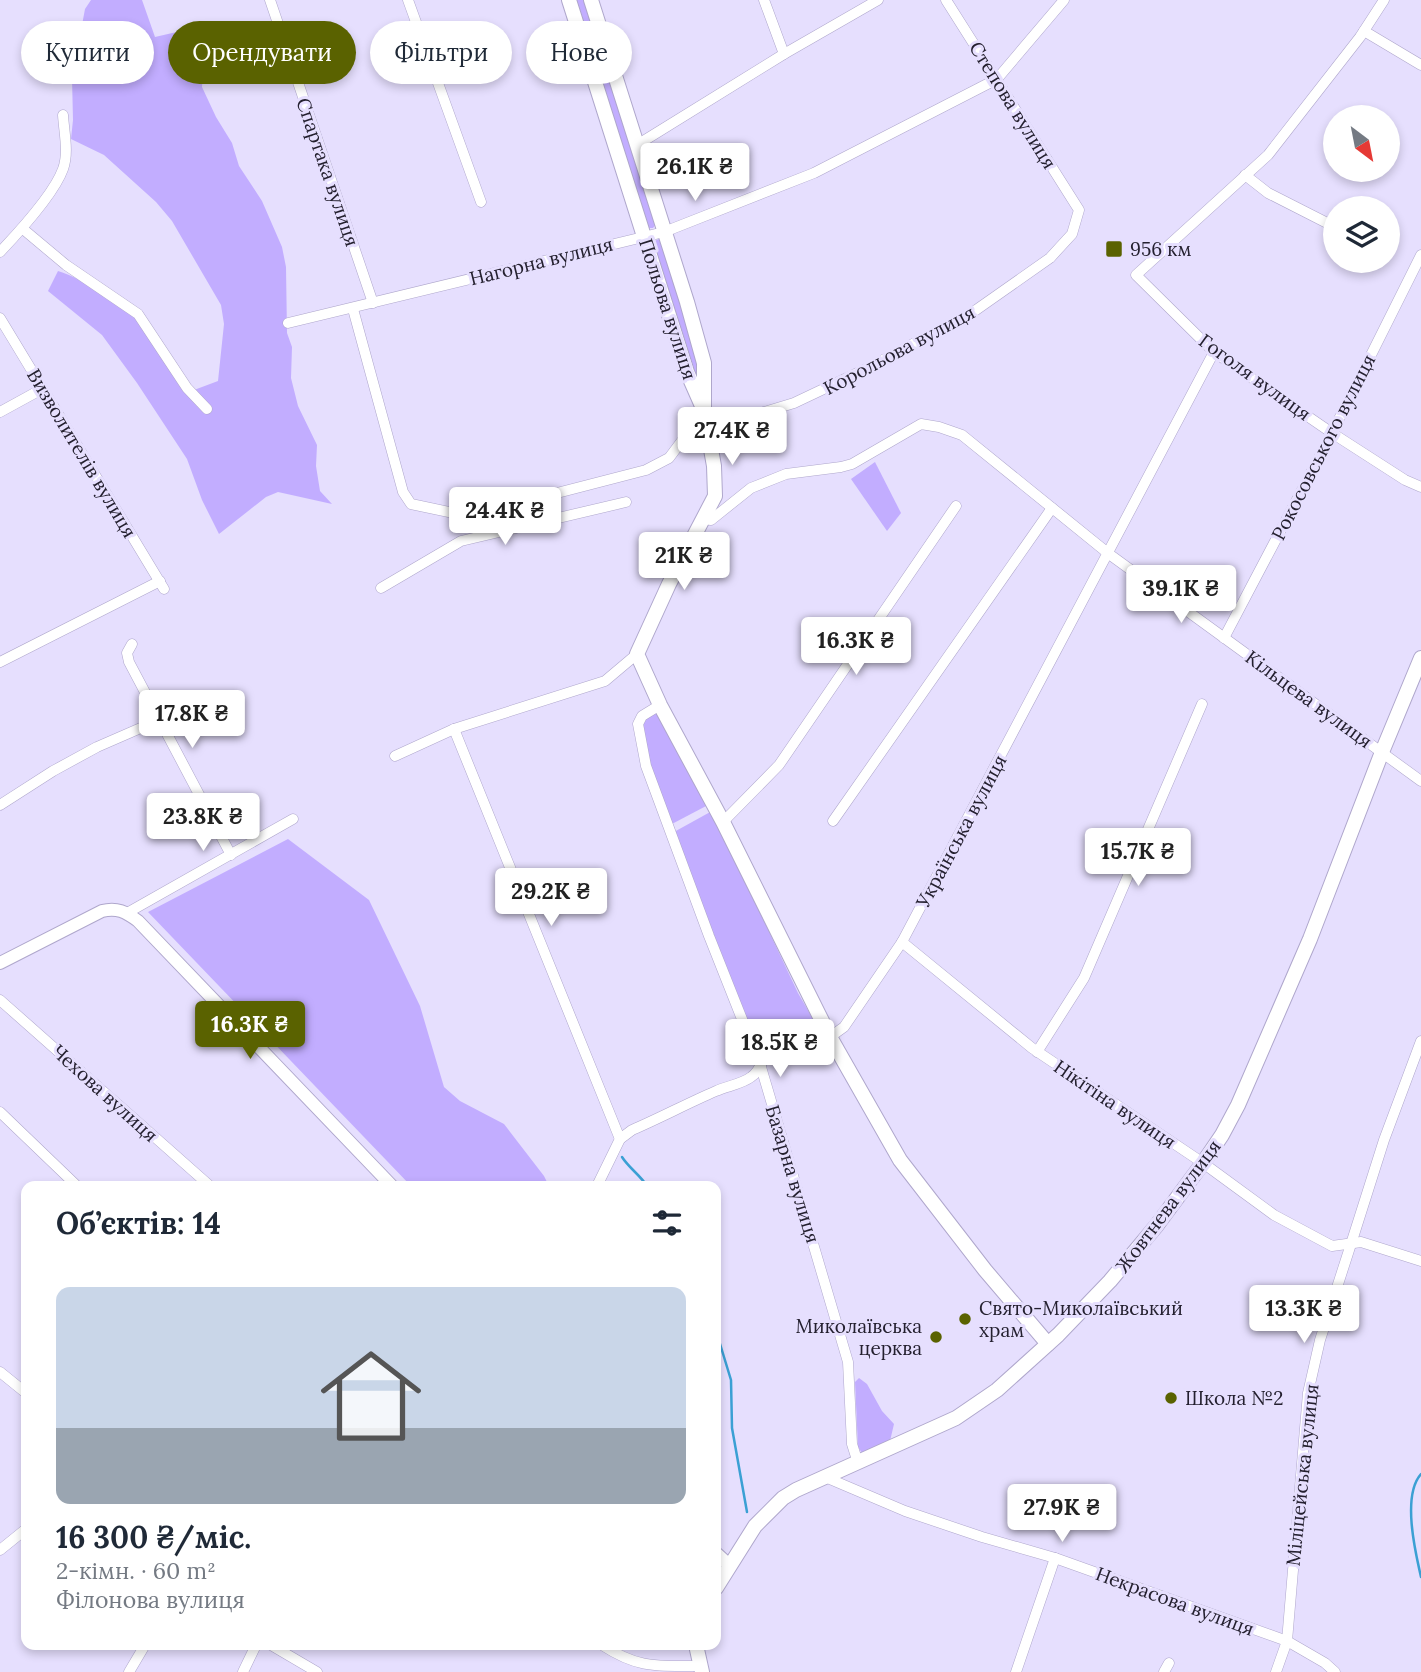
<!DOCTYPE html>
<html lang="uk">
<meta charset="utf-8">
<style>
:root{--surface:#fff;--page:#f6f6f7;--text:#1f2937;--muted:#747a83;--line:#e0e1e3;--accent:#5a6200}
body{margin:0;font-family:Lora,serif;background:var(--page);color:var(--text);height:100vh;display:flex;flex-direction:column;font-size:26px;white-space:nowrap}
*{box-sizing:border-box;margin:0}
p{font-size:23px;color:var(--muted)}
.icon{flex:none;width:38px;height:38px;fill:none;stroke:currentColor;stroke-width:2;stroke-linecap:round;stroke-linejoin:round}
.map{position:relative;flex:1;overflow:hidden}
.details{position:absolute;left:21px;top:1181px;width:700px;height:469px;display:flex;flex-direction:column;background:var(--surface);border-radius:14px;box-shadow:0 4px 10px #0003}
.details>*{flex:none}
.hud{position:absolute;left:21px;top:21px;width:700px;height:63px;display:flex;gap:14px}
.needle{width:46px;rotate:148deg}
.buttons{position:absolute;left:1323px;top:105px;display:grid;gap:14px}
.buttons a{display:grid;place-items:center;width:77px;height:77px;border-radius:50%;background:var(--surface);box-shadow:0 4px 10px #0003;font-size:35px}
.price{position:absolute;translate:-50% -60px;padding:0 16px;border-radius:7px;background:#fff;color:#222;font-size:23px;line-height:46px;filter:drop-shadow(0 2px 4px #0008)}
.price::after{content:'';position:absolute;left:50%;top:42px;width:21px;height:16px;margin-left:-10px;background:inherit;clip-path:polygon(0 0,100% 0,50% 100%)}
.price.active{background:var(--accent);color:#fff}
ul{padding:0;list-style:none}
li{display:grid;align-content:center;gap:14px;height:371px;padding:0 35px}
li+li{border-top:2px solid var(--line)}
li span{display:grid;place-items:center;height:217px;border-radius:14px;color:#555}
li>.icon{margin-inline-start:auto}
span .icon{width:126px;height:126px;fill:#fffc;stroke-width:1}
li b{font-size:30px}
h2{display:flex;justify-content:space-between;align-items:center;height:84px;padding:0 35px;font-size:30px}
.chip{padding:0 24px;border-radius:32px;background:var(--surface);box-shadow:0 4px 10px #0003;font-size:24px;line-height:63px}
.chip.active{background:var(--accent);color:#fff}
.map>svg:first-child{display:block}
</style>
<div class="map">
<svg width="1421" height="1672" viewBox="0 0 1421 1672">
<rect width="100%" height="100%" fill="#e6dffe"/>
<g fill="#c2adff">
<path d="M91,0H142L155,37L194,28L204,55L202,87L216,117L232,143L239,166L262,201L282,247L286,267L287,333L292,347L291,378L298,406L317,445L316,466L320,491L332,504L278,492L266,497L219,534L202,500L187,459L137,383L102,335L48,291L58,271C85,280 115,299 136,317L194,390L218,381L224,324L221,305L172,221L156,202L104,155L71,139L73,120L72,78L85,9Z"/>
<path d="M575,0H588L656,224L653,228H647Z"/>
<path d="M659,239L662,240L699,356L698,374L696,376L652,242Z"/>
<path d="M875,462L901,513L887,531L851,479Z"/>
<path d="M658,711L708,805L670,825L649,763L641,725L646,717Z"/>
<path d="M712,811L798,993L817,1026L760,1056L674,832Z"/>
<path d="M288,839L369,900L420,1006L444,1087L460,1101L504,1124L544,1176L549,1186H411L148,912Z"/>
<path d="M859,1378L867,1384L882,1411L894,1424L890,1441L862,1453L858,1447L855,1382Z"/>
</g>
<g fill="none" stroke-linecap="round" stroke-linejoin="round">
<g stroke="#3ba0d4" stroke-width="2.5">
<path d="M622,1157C629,1168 640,1175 647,1186"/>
<path d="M716,1304L719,1310L717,1334L731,1380L732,1428L747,1512"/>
<path d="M1421,1474C1402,1495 1415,1551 1421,1577"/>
</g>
<defs>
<g id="minor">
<path d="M270,0L373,303"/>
<path d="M408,0L481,202"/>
<path d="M764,0L784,54"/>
<path d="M1384,0L1360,37L1268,155L1136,275L1214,352L1332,433L1405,480L1421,487"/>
<path d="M1364,31L1421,65"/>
<path d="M637,145L784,54L878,0"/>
<path d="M1245,175L1268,193L1335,227"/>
<path d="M23,229L66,265L138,314L187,388L207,409"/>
<path d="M0,252C18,233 54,194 63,169C69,153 64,132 63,115"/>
<path d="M353,309L403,492L411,504L468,516L646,470L669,458L684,438L699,440L710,438L738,420L794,403L870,367L976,310L1050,258L1072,234L1079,210L946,0"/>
<path d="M0,318L164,589"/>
<path d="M288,323L664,232L814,173L997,79L1064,0"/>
<path d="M0,412L42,389"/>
<path d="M704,519L711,520L751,488L786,474L841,467L852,464L921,424L939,427L962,435L1109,554L1421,781"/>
<path d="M381,588L461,541L626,502"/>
<path d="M1224,638L1332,433L1421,255"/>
<path d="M132,644L127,653L129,662L231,855"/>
<path d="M0,662L160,581"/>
<path d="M660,705L642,716L638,724L646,766L709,936L761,1067L848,1362L852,1444L858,1463"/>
<path d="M454,729L620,1139"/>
<path d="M395,756L454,729L605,681L637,654"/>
<path d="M0,805L53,771L97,747L159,720"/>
<path d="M833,821L1052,508"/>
<path d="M723,822L779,765L956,506"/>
<path d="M127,913L293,819"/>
<path d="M902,942L1032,1048L1203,1163L1274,1215L1332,1246L1361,1242L1421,1261"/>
<path d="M0,1000L210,1186"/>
<path d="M1037,1052L1084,978L1202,704"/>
<path d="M0,1112L77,1186"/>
<path d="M597,1186L620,1139L632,1130C660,1118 688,1103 716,1091C727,1086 742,1084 751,1077C761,1071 762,1058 769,1050C784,1036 812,1031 830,1037L844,1027L902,942L1214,352"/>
<path d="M0,1372L26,1393"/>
<path d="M825,1477L905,1511L982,1537L1055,1558L1287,1641L1325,1663L1335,1672"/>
<path d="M0,1550L26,1529"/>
<path d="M271,1645L317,1672"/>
<path d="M602,1645C639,1669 657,1666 700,1666"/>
<path d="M129,1672L145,1645"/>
<path d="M243,1672L256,1645"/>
<path d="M1016,1672L1055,1558"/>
<path d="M1164,1672L1169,1663"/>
<path d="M1276,1672L1287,1641L1308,1393L1320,1340L1351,1244L1384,1140L1421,1041"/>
</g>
<g id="tertiary">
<path d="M0,963L102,911C117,907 126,912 138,921L392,1186"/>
<path d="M716,1553L729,1565"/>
</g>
<g id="secondary">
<path d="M569,0L687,372L702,406"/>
<path d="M591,0L687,302L704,363V410L714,466L715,496L669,584L637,654L660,705L723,822L830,1037L900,1160L985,1270L1048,1344"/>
<path d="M716,1588L755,1526L783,1498L796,1490L956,1418L997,1390L1058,1335L1110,1281L1157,1225L1203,1163L1222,1135L1238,1105L1310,939L1382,752L1421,658"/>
<path d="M696,1645L702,1672"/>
</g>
</defs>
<use href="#minor" stroke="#afa7cc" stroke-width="11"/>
<use href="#tertiary" stroke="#afa7cc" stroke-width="14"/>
<use href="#secondary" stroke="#afa7cc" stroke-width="16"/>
<use href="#minor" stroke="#fff" stroke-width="10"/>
<use href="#tertiary" stroke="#fff" stroke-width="12"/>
<use href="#secondary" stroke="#fff" stroke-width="14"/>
</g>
<g fill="#5a6200" stroke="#e6dffe" stroke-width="2.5">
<rect x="1105" y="240" width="18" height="18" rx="3.5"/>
<circle cx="965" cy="1319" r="7"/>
<circle cx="936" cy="1337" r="7"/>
<circle cx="1171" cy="1398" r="7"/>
</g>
<g text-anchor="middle" stroke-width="6" stroke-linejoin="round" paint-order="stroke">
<g font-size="19" fill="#24202f" stroke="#e6dffe">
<text transform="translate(1013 105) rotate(58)" y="7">Степова вулиця</text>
<text transform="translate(328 172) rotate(71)" y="7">Спартака вулиця</text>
<text transform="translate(541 261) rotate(-14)" y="7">Нагорна вулиця</text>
<text transform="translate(668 309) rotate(72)" y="7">Польова вулиця</text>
<text transform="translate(899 350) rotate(-28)" y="7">Корольова вулиця</text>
<text transform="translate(1255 377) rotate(36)" y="7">Гоголя вулиця</text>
<text transform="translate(1323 447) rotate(-63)" y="7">Рокосовського вулиця</text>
<text transform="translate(82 453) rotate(59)" y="7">Визволителів вулиця</text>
<text transform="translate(1309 699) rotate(36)" y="7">Кільцева вулиця</text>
<text transform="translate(961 831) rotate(-62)" y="7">Українська вулиця</text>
<text transform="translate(105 1093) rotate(42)" y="7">Чехова вулиця</text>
<text transform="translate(1115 1104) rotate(34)" y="7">Нікітіна вулиця</text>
<text transform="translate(793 1174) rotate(73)" y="7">Базарна вулиця</text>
<text transform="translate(1168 1206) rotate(-53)" y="7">Жовтнева вулиця</text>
<text transform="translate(1302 1475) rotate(-84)" y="7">Міліцейська вулиця</text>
<text transform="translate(1175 1601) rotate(20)" y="7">Некрасова вулиця</text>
</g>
<g font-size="19" fill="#24202f" stroke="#e6dffe" text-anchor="start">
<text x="1130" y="256">956 км</text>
<text x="979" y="1315">Свято-Миколаївський<tspan x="979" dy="22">храм</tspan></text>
<text x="922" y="1333" text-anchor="end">Миколаївська<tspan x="922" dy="22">церква</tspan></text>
<text x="1185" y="1405">Школа №2</text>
</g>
</g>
</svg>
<div class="buttons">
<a><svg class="needle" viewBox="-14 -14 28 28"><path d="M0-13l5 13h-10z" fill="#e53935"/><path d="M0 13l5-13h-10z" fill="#747a83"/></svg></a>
<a><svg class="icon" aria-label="layers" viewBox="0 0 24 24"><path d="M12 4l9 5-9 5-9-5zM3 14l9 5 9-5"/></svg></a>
</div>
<b class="price" style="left:695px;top:203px">26.1K ₴</b>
<b class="price" style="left:732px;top:467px">27.4K ₴</b>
<b class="price" style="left:505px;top:547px">24.4K ₴</b>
<b class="price" style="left:684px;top:592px">21K ₴</b>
<b class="price" style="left:1181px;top:625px">39.1K ₴</b>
<b class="price" style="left:856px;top:677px">16.3K ₴</b>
<b class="price" style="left:192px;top:750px">17.8K ₴</b>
<b class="price" style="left:203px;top:853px">23.8K ₴</b>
<b class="price" style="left:1138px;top:888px">15.7K ₴</b>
<b class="price" style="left:551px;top:928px">29.2K ₴</b>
<b class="price active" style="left:250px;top:1061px">16.3K ₴</b>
<b class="price" style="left:780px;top:1079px">18.5K ₴</b>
<b class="price" style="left:1304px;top:1345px">13.3K ₴</b>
<b class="price" style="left:1062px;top:1544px">27.9K ₴</b>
<div class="hud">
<a class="chip">Купити</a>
<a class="chip active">Орендувати</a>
<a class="chip">Фільтри</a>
<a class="chip">Нове</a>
</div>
<section class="details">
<h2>Об’єктів: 14<svg class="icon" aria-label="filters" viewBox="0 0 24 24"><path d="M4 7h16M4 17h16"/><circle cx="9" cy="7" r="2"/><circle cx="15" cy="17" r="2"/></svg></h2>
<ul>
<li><span style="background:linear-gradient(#c9d6e8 65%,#9aa5b1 0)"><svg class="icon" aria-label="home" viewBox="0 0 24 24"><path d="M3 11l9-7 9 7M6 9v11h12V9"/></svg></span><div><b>16 300 ₴/міс.</b><p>2-кімн. · 60 m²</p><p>Філонова вулиця</p></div></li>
</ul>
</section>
</div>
